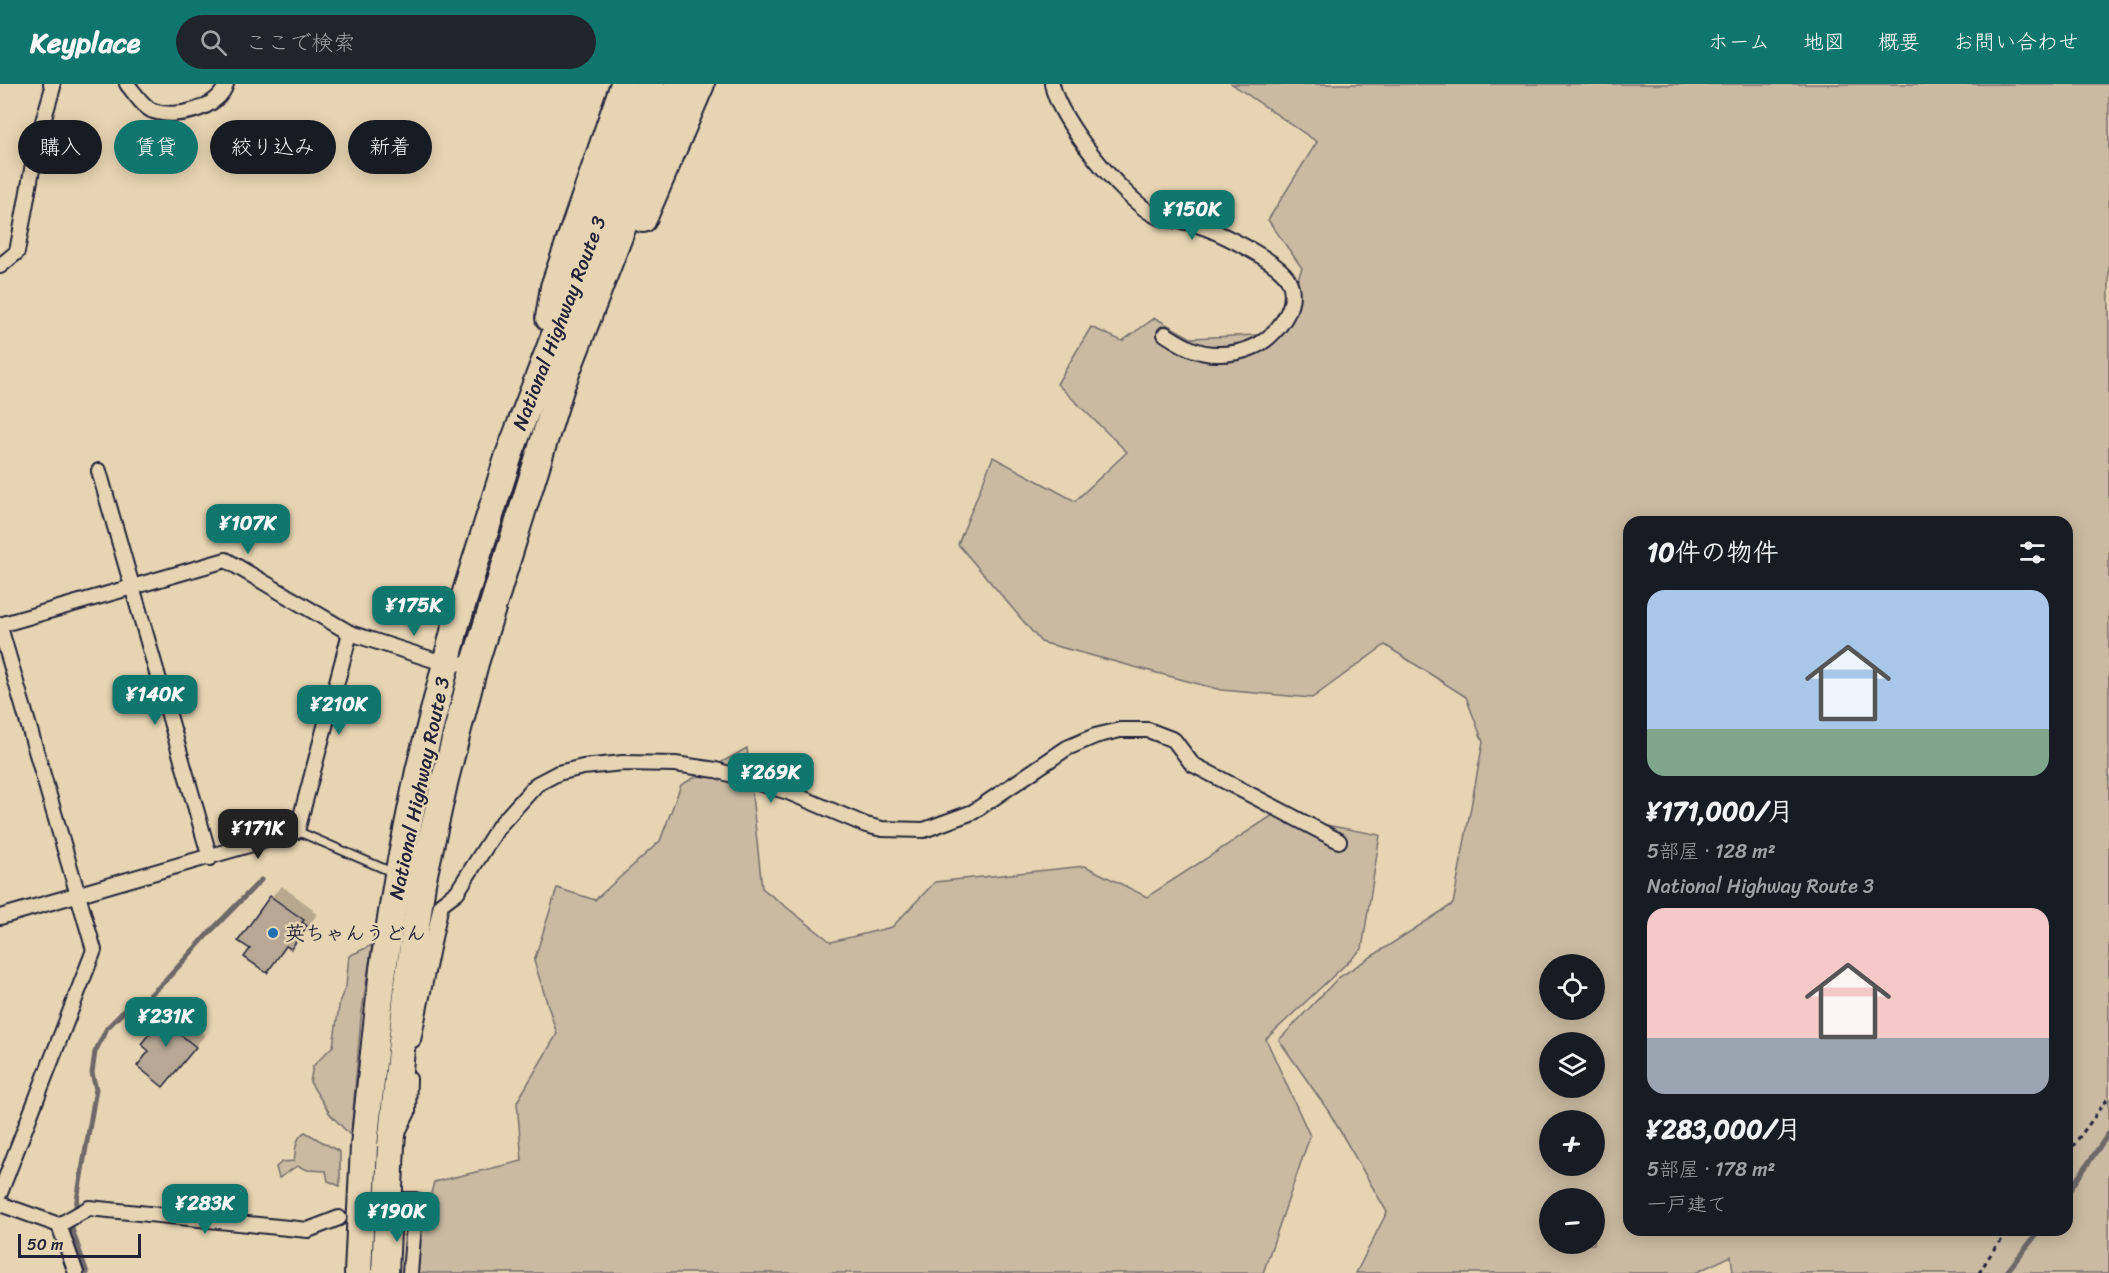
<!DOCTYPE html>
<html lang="ja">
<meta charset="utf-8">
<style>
:root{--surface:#171b24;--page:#20242c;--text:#f1f3f6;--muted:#9ea1a6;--accent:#0f766e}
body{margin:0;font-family:Sriracha,"Klee One",sans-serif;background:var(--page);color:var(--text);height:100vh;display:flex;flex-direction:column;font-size:22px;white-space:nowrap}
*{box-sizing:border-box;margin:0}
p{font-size:20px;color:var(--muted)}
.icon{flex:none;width:33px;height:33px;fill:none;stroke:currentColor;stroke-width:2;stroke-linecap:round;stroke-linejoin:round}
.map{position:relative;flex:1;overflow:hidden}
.panel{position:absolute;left:1623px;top:432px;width:450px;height:720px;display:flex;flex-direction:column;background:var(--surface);border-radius:18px;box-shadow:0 3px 15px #0003}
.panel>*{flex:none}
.top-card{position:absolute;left:18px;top:36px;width:570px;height:54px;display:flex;gap:12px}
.controls{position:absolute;left:1539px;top:870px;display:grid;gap:12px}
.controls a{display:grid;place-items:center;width:66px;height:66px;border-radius:50%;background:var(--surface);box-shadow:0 3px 15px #0003;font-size:30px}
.scale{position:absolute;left:18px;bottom:15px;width:123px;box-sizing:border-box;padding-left:6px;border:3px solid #22223b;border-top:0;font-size:16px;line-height:21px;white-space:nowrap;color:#22223b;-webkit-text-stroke:4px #e7d4b2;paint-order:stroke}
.price{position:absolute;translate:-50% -51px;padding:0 14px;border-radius:12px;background:var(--accent);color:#fff;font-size:20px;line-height:39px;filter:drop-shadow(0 2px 3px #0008)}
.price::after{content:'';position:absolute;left:50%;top:36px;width:18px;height:14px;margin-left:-9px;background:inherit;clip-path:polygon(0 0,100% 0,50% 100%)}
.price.current{background:#222;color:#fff}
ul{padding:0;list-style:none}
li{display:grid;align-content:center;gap:12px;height:318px;padding:0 24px}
li span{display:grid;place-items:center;height:186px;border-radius:18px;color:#555}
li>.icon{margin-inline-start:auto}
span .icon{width:108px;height:108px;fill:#fffc;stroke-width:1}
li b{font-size:26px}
h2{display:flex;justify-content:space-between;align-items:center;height:72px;padding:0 24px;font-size:26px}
.chip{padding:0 21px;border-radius:27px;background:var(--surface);box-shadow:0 3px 15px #0003;font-size:21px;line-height:54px}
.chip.current{background:var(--accent);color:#fff}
header{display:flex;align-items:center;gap:36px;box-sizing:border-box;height:84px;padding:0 30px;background:var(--accent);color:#fff}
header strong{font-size:28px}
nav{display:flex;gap:33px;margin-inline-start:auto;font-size:21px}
.search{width:420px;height:54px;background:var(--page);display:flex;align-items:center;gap:15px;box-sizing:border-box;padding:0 21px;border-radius:33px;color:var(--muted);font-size:22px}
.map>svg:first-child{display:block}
</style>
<header>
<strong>Keyplace</strong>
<div class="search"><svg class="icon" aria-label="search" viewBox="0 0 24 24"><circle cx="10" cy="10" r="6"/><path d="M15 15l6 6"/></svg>ここで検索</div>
<nav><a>ホーム</a><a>地図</a><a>概要</a><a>お問い合わせ</a></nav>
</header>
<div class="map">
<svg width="2109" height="1189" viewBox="0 0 2109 1189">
<rect width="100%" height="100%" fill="#e7d4b2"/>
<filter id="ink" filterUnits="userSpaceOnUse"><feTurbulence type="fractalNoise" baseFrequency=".0167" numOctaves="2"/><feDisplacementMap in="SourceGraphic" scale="12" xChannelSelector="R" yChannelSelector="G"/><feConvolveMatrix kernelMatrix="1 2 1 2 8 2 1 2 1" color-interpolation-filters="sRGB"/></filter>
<g filter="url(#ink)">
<g fill="#cabaa1" stroke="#766e6e" stroke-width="1.5" fill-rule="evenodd">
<path d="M1232,0H2109V1189H1733L1731,1172L1695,1189H1356L1387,1128L1329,1028L1279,956L1338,894L1453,820L1483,658L1466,613L1385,561L1312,614L1221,606L1041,558L958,460L993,373L1075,417L1127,368L1057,300L1091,243L1122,257L1155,234L1191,254L1277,250L1302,184L1268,136L1317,58ZM1629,438H2067V1146H1629ZM1550,880H1594V926H1550ZM1550,958H1594V1004H1550ZM1550,1036H1594V1082H1550ZM1550,1114H1594V1160H1550Z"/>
<path d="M747,664L762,804L831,858L892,843L935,798L1085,782L1147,813L1273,731L1380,751L1362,865L1266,955L1310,1052L1263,1189H415L413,1178L434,1098L522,1077L517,1018L557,950L534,877L557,804L595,816L660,757L681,701Z"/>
<path d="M372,861L361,934L351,1052L330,1030L310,998L313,982L333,962L340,916L346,902L349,872Z"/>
<path d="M305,1048L340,1068V1102L328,1097L326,1087L308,1086L297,1082L279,1094L276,1083L282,1078L294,1077C296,1065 295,1054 305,1048Z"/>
</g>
<g fill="#0003">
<path d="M282,802L313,825L312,827L317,830L301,853L291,863L288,861L266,887L252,865L240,857L271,813Z"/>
<path d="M186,915L201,927L191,939L205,951L173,990L143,960L163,936Z"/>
</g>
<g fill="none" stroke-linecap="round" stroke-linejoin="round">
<g stroke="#6e6769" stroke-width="5">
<path d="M2067,1110L2109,1049"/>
<path d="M87,1189L72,1145L96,1005L92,989L95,968L107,944L126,925L147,914L167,895L206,852L261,796"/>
<path d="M2006,1189L2040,1146"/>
</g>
</g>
<g fill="#b7a794" stroke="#22223b" stroke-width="1.5">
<path d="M270,812L304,836L302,838L307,842L291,865L286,862L267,889L244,873L250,865L238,857Z"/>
<path d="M174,924L191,938L181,951L196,963L163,1003L137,982L149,967L141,960L161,935L164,937Z"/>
</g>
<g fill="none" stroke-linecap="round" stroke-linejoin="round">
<defs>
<path id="lane" d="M297,747L394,789"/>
<g id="street">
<path d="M127,0C134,8 143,23 153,27C176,35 219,25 226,0"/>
<path d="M1052,0C1059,37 1122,113 1154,131C1165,137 1178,136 1190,139C1212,144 1277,176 1288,195C1302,221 1275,255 1251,264C1241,268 1230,270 1220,270C1198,271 1182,261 1165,250"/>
<path d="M0,182L17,168L37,58L53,3L51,0"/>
<path d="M99,387L210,774"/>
<path d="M0,541L226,476L350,549L446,580L475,579"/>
<path d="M0,543L94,866L0,1109"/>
<path d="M0,833L297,747L350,549"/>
<path d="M413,956L441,820L457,808L499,742L537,700L558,689L583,683L623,679L675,680L716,686L788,708L866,741L882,745L924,746L973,728L1067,664L1095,652L1120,646H1148L1174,656L1192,680L1339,757"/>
<path d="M399,1046L408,1028L409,995"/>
<path d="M404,1116H416L410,1189"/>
<path d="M0,1120L59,1141"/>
<path d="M59,1141L89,1124L308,1146L339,1134"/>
<path d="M59,1141L76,1189"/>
</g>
<g id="highway">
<path d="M643,135L701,0"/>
<path d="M549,234L554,203L624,0"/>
<path d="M358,1189L364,1062L383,885L398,791L419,687L456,540L509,371L651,0"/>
<path d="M385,1189L391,1061L409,891L422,799L445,695L475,579L561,302L678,0"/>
</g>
</defs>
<use href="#lane" stroke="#22223b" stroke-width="11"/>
<use href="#street" stroke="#22223b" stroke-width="18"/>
<use href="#highway" stroke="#22223b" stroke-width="30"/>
<g stroke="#22223b" stroke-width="3" stroke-dasharray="4.5 4.5" stroke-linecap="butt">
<path d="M2067,1070L2109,1013"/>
<path d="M1979,1189L1994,1165L2010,1146"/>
</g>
<use href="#lane" stroke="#e7d4b2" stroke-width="7"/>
<use href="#street" stroke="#e7d4b2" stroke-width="14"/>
<use href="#highway" stroke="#e7d4b2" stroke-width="26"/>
</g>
</g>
<circle fill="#1f6fb2" stroke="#e7d4b2" stroke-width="2" cx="273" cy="849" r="6"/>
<g text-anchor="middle" stroke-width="5" stroke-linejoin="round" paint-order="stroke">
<g font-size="20" fill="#22223b" stroke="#e7d4b2">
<text transform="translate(559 239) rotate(-69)" y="7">National Highway Route 3</text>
<text transform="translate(419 704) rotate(-78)" y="7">National Highway Route 3</text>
</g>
<g font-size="20" font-weight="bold" fill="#22223b" stroke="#e7d4b2" text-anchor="start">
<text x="285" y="856">英ちゃんうどん</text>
</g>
</g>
</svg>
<div class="controls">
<a><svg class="icon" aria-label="locate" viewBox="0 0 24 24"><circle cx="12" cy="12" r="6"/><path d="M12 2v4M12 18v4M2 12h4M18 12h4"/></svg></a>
<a><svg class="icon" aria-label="layers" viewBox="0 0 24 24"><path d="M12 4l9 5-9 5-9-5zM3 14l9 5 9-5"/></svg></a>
<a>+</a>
<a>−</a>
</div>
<div class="scale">50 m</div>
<b class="price" style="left:1192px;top:157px">¥150K</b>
<b class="price" style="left:248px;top:471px">¥107K</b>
<b class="price" style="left:414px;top:553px">¥175K</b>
<b class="price" style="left:155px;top:642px">¥140K</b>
<b class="price" style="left:339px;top:652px">¥210K</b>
<b class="price" style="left:771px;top:720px">¥269K</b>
<b class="price current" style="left:258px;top:776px">¥171K</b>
<b class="price" style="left:166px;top:964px">¥231K</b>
<b class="price" style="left:205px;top:1151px">¥283K</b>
<b class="price" style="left:397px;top:1159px">¥190K</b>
<div class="top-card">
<a class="chip">購入</a>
<a class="chip current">賃貸</a>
<a class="chip">絞り込み</a>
<a class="chip">新着</a>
</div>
<section class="panel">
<h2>10件の物件<svg class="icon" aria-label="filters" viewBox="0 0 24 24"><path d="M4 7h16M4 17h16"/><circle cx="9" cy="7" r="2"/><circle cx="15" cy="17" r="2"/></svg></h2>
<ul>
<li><span style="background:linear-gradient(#a9c7e8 75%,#7fa58c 0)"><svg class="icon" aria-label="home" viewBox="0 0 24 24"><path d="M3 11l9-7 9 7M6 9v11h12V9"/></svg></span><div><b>¥171,000/月</b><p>5部屋 · 128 m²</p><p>National Highway Route 3</p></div></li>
<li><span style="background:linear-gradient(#f6c9c9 70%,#9aa5b1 0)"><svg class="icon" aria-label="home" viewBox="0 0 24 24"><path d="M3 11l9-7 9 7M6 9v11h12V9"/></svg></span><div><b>¥283,000/月</b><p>5部屋 · 178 m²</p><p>一戸建て</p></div></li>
</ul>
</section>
</div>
